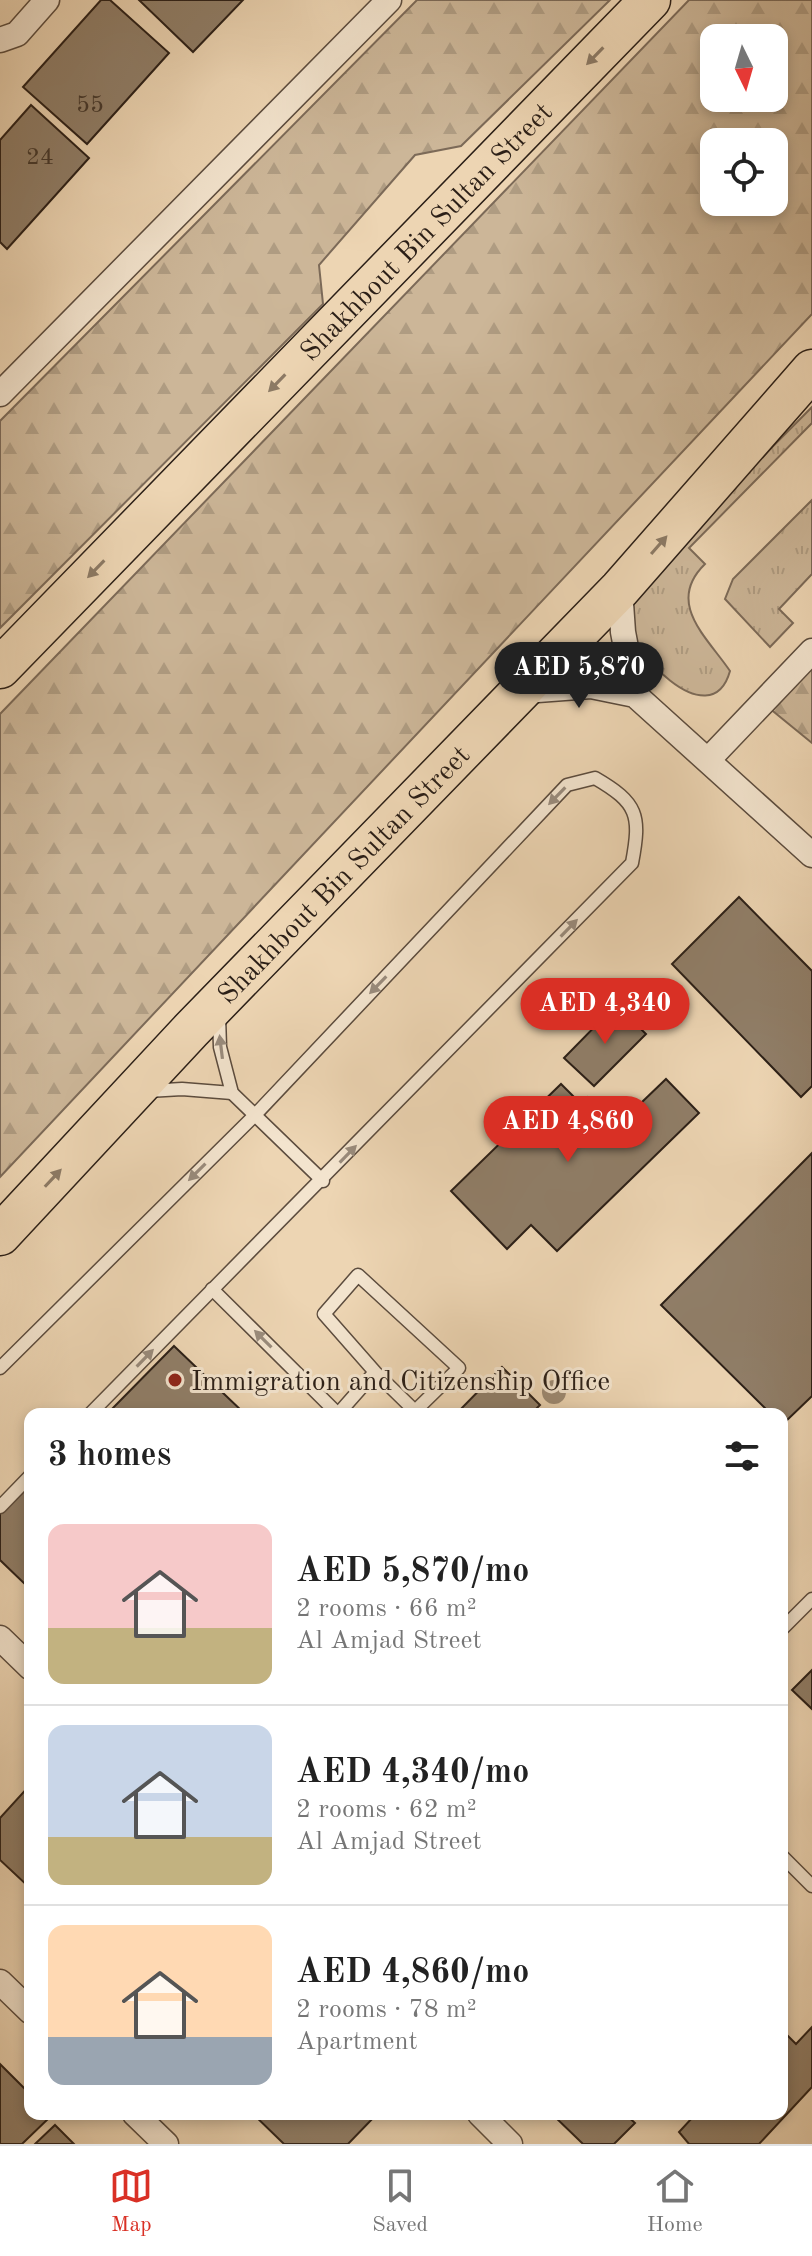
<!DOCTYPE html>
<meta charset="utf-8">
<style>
:root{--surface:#fff;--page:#f6f6f6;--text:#222;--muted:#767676;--line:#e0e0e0;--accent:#d93025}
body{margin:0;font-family:"Old Standard TT",serif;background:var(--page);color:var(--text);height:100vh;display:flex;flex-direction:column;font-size:30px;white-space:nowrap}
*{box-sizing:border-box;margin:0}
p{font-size:26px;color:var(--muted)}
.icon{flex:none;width:44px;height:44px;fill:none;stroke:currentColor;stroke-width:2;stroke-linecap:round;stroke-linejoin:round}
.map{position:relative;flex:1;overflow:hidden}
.panel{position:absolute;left:24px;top:1408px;width:764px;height:712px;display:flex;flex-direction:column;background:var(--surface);border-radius:16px;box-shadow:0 4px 12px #0003}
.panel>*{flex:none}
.needle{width:52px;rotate:175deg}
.tools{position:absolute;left:700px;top:24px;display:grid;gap:16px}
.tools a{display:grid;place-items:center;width:88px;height:88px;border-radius:16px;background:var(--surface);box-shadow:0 4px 12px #0003;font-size:40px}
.price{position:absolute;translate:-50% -68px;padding:0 18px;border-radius:28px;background:var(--accent);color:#fff;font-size:26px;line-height:52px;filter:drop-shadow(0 2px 4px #0008)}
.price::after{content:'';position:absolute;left:50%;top:48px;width:24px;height:18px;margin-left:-12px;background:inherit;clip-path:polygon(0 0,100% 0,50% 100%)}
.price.on{background:#222;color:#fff}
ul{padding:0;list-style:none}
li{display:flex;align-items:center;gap:24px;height:200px;padding:0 24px}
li+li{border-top:2px solid var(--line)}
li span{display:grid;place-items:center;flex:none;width:224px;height:160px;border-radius:16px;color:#555}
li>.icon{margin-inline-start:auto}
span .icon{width:96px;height:96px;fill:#fffc;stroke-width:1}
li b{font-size:34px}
h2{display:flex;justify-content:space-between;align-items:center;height:96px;padding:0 24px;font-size:34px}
.dock{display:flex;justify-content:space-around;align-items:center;height:112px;border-top:2px solid var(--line);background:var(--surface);font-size:22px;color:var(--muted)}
.dock a{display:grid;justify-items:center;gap:4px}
.dock .on{color:var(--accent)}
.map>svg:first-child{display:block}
</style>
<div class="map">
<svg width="812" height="2144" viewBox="0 0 812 2144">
<defs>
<pattern id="grass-tufts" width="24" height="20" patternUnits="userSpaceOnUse" patternTransform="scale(2)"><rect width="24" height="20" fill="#ccb698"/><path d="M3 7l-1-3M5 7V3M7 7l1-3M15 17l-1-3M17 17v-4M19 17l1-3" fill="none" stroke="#af9c82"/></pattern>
<pattern id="forest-firs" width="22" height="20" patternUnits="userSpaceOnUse" patternTransform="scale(2)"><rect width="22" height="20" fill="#ccb698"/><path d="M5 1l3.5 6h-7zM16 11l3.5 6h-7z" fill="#af9c82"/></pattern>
</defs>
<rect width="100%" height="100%" fill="#edd5b3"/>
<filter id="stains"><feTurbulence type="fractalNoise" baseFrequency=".0025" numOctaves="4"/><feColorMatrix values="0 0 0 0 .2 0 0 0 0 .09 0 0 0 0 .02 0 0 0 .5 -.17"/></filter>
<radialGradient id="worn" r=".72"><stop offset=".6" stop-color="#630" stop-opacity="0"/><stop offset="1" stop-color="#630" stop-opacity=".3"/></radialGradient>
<g fill="url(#grass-tufts)" stroke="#7c6a58" stroke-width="2">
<path d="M812,407V423L689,548L705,564C665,603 707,637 730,671C711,739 623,648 628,612C630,601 638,588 643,577Z"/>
<path d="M812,500V574L779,609L793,623L770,647L725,599L733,579Z"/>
</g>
<g fill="url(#forest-firs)" stroke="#7c6a58" stroke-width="2" fill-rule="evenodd">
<path d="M417,0H610L461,146L415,155L319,265L323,304L0,628V421Z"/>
<path d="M689,0H812V314L0,1177V714ZM774,38V98H714V38ZM774,142V202H714V142Z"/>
<path d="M812,653V743L763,703Z"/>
</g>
<g fill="#907e68" stroke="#2b1f17" stroke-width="2">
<path d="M101,0H110L169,53L87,144L23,87Z"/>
<path d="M139,0H243L193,52Z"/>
<path d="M31,105L89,158L7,249L0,242V140Z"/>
<path d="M739,897L812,971V1086L801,1097L672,964Z"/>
<path d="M616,1005L646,1034L594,1086L564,1058Z"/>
<path d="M666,1079L699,1113L557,1251L531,1225L507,1249L451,1191L561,1084L580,1103L587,1097L616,1127Z"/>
<path d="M812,1153V1396L782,1425V1414H771L661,1305Z"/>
<path d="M174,1346L245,1414H107Z"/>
<path d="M502,1367L540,1405L531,1414H456Z"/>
<path d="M30,1481V1589L0,1560V1512Z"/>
<path d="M812,1670V1709L792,1690Z"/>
<path d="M30,1785V1888L0,1860V1818Z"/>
<path d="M812,2027V2087L759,2144H689L679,2132L693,2117L690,2114H782V2030L796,2044Z"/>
<path d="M0,2064L30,2094V2114L51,2116L22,2144H0Z"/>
<path d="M253,2114H377L348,2144H284Z"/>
<path d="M552,2114H625L635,2123L614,2144H583Z"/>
<path d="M55,2125L74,2144H35Z"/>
</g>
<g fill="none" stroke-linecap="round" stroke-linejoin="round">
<defs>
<g id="lane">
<path d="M219,1016L220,1047L232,1093L323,1181"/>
<path d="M148,1091L182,1089L232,1093"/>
<path d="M212,1289L338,1414"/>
<path d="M0,1368L255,1115L567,785L595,778C638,803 641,815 632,863L90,1414"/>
<path d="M338,1414L375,1372L415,1411L459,1368L358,1275L324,1314L375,1372"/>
<path d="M0,1507L30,1476"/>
<path d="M782,1629L812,1599"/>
<path d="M782,1856L812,1886"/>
</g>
<g id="street">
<path d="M0,40L17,34L47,0"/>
<path d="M0,394L389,0"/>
<path d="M620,589L623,632L635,695"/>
<path d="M524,691L591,686L635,695L812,855"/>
<path d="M708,760L812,651"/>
<path d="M0,1638L30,1667"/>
<path d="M0,1982L30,2011"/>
<path d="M135,2114L166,2144"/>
<path d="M480,2114L510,2144"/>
</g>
<g id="primary">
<path id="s1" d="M0,668L650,0"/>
<path id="s2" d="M0,1235L191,1030L620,589L812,370"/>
</g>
</defs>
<use href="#lane" stroke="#5c4c3e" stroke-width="15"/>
<use href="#street" stroke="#5c4c3e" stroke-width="27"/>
<use href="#primary" stroke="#2b1f17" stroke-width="43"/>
<use href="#lane" stroke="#f3e4ce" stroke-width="12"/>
<use href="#street" stroke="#f3e4ce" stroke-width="24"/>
<use href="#primary" stroke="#edd5b3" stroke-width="40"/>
</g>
<circle fill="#9d8a73" cx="554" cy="1392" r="12"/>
<defs><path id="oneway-solid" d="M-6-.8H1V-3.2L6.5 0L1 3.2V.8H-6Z" transform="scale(2)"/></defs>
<g fill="#8c7a65">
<use href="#oneway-solid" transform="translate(595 56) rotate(134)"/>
<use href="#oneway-solid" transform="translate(277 383) rotate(134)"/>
<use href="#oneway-solid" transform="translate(659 545) rotate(-49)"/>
<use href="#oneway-solid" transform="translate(96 569) rotate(134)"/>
<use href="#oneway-solid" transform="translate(53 1178) rotate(-47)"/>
</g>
<g fill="#998b7c">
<use href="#oneway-solid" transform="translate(557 796) rotate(134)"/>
<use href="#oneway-solid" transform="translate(569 928) rotate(-46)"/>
<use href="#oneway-solid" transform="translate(378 985) rotate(134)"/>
<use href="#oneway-solid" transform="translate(221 1047) rotate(-97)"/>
<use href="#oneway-solid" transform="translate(348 1154) rotate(-46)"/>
<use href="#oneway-solid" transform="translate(197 1172) rotate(135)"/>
<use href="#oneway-solid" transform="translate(263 1339) rotate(-135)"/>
<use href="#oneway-solid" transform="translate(145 1358) rotate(-46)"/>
</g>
<circle fill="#8f2418" stroke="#f3e4ce" stroke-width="3" cx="175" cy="1380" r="8"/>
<g text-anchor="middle" stroke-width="6" stroke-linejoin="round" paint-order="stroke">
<g font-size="24" fill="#44372b">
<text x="90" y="112">55</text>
<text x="40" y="164">24</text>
</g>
<g font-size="28" fill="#2b1f17" stroke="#f3e4ce">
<text dy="10" stroke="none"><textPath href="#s1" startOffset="610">Shakhbout Bin Sultan Street</textPath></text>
<text dy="10" stroke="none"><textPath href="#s2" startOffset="498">Shakhbout Bin Sultan Street</textPath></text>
</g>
<g font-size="28" fill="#2b1f17" stroke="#f3e4ce" text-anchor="start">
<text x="191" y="1390">Immigration and Citizenship Office</text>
</g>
</g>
<rect width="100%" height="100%" filter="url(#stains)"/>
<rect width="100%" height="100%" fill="url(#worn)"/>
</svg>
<div class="tools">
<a><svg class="needle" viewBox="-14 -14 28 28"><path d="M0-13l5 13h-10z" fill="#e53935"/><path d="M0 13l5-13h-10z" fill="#767676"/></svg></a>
<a><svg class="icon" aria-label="locate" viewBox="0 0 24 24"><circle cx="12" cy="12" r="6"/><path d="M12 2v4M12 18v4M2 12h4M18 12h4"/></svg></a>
</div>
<b class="price on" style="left:579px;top:710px">AED 5,870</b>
<b class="price" style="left:605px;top:1046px">AED 4,340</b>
<b class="price" style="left:568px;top:1164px">AED 4,860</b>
<section class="panel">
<h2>3 homes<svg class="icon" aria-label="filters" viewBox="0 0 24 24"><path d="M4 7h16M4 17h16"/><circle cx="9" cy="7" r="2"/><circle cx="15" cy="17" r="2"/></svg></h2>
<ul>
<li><span style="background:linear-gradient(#f6c9c9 65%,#c2b280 0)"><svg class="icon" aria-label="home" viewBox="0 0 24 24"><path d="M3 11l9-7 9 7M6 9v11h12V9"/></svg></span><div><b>AED 5,870/mo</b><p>2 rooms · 66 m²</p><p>Al Amjad Street</p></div></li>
<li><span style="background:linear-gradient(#c9d6e8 70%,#c2b280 0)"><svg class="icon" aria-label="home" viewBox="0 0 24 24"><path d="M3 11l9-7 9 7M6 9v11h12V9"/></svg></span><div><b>AED 4,340/mo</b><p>2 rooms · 62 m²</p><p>Al Amjad Street</p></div></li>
<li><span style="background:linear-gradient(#ffd9b3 70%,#9aa5b1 0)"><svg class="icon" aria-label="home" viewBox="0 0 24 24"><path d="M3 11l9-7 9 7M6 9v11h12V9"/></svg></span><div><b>AED 4,860/mo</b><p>2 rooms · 78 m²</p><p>Apartment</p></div></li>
</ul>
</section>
</div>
<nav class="dock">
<a class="on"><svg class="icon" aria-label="map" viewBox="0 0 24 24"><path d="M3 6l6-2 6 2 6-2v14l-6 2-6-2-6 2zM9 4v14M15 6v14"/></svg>Map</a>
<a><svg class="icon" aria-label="saved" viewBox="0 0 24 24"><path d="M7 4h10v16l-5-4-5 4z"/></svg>Saved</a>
<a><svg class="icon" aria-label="home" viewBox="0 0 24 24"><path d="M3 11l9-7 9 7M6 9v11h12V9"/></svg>Home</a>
</nav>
